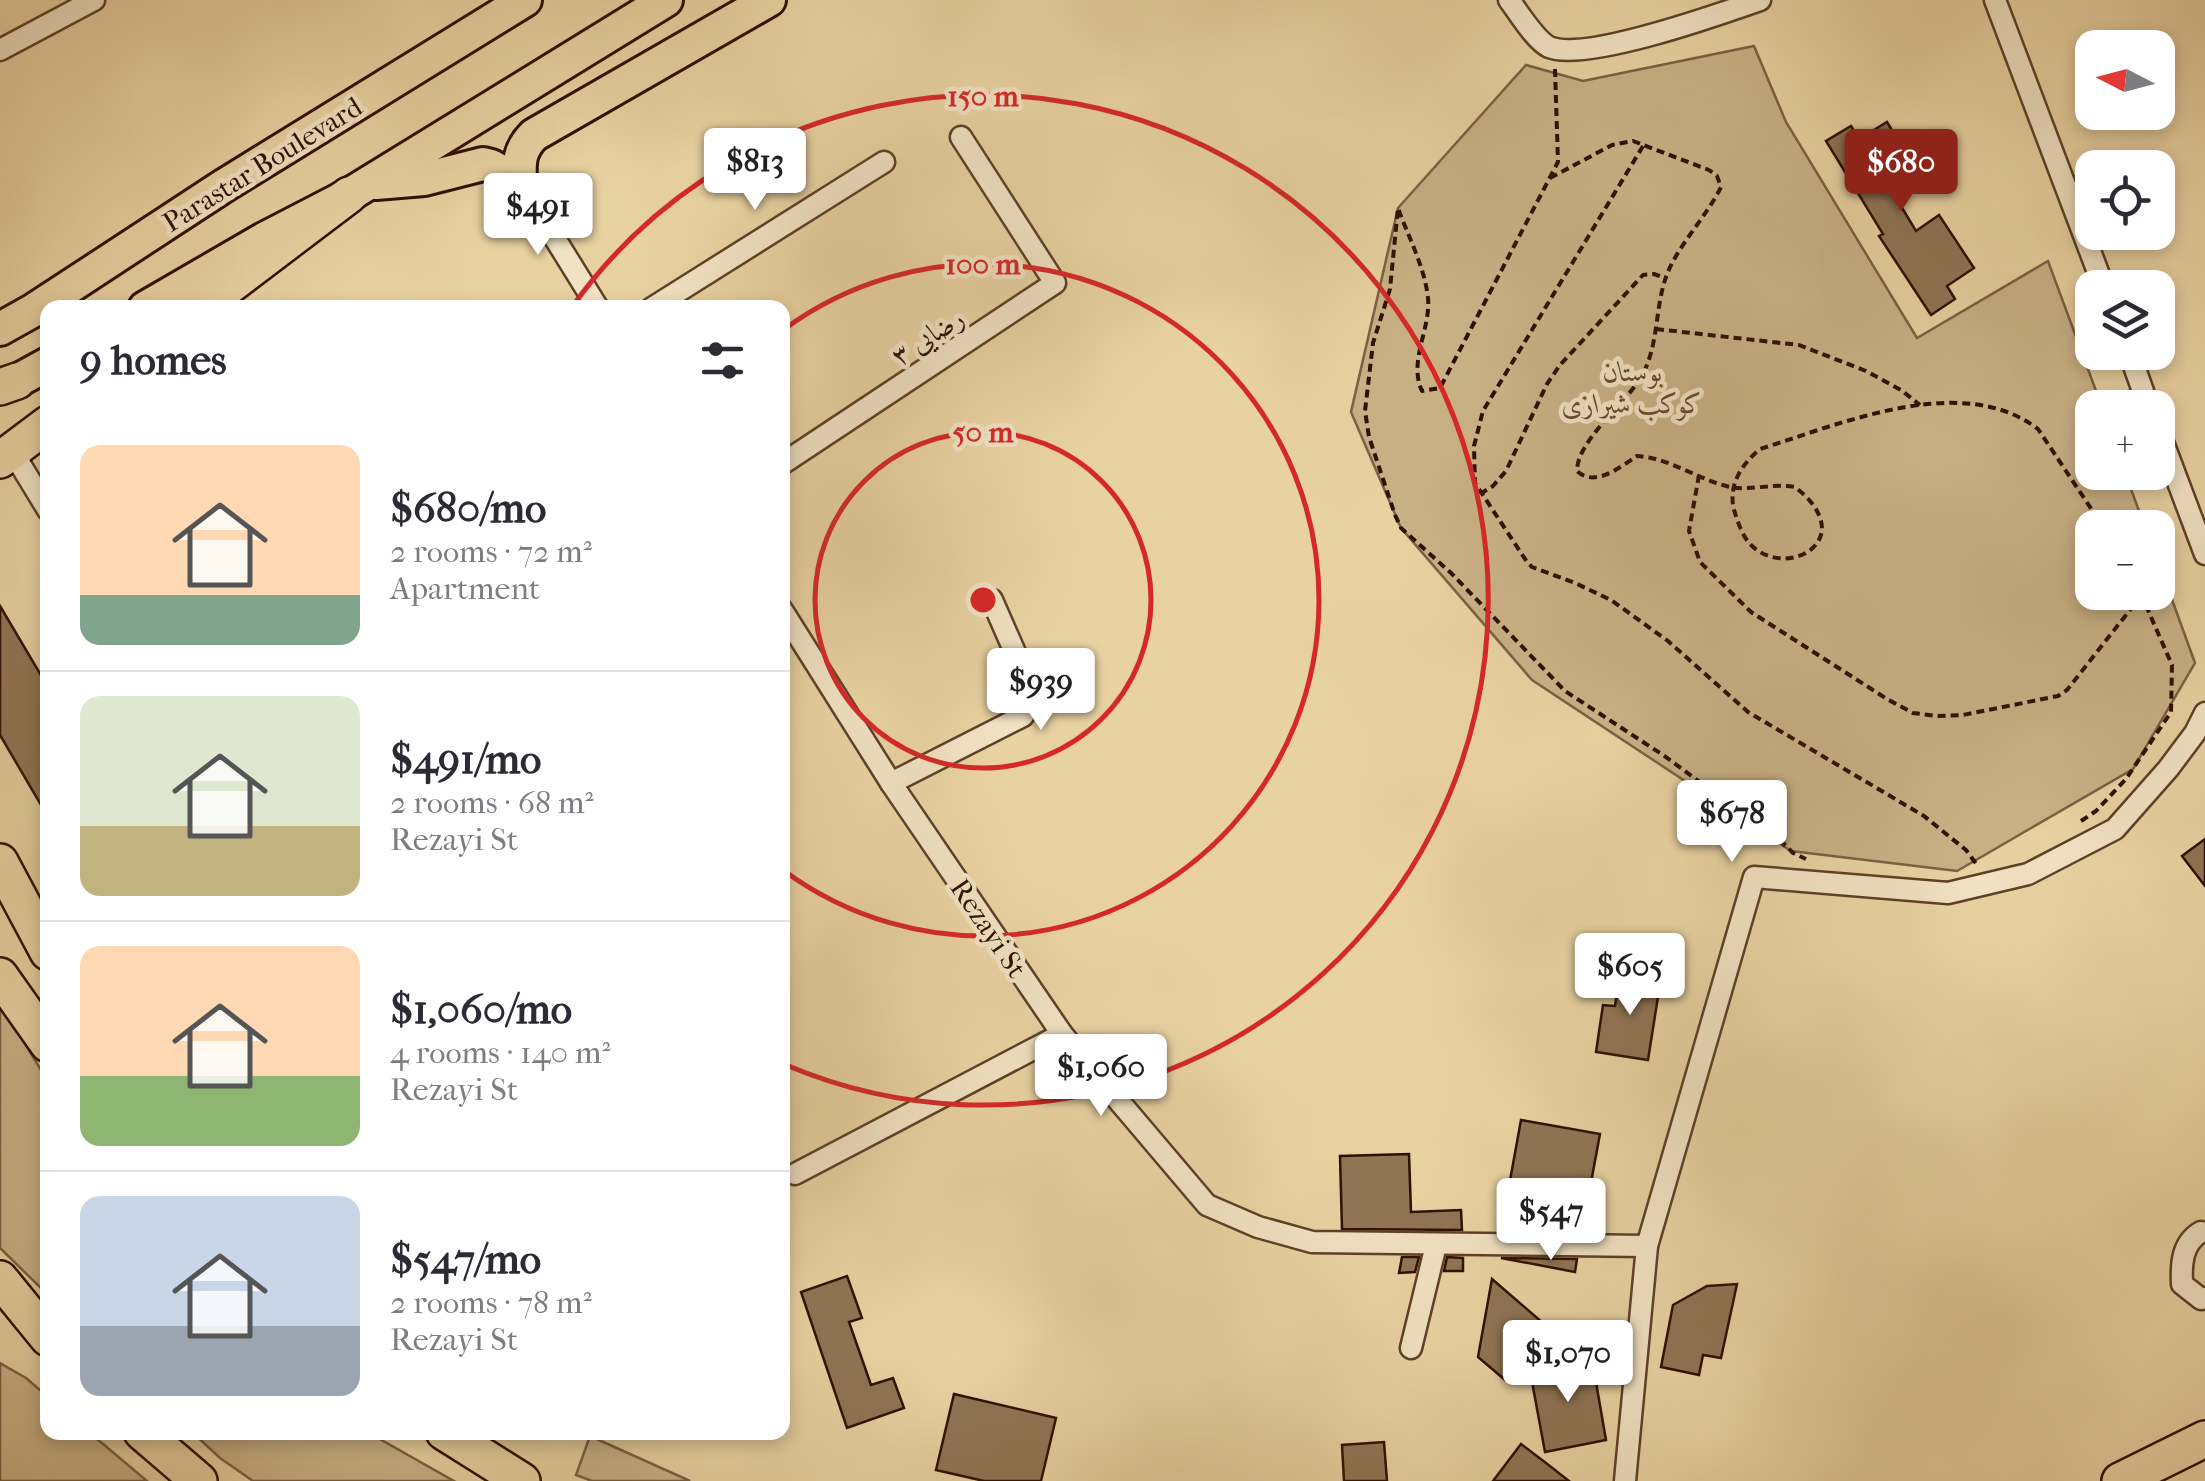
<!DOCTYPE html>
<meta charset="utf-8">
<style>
:root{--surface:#fff;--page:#f2f2f3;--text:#2b2b33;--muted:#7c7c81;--line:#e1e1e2;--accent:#8f2418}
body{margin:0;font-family:"IM FELL French Canon",Amiri,serif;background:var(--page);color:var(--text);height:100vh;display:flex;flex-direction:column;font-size:38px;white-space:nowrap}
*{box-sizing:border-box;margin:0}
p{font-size:32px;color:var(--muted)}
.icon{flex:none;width:55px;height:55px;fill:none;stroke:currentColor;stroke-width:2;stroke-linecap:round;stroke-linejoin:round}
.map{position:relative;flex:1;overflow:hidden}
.details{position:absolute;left:40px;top:300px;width:750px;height:1140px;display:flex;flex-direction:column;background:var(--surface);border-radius:20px;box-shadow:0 5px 15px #0003}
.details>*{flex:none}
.needle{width:65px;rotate:276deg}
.controls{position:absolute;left:2075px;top:30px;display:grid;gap:20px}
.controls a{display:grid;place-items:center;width:100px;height:100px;border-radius:20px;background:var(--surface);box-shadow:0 5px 15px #0003;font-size:50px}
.price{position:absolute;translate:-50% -85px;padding:0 22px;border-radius:10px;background:#fff;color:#222;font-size:32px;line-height:65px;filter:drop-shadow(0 2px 5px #0008)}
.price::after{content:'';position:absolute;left:50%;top:60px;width:30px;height:22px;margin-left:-15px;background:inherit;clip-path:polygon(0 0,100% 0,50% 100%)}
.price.active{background:var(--accent);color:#fff}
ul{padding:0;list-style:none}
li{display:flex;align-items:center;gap:30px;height:250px;padding:0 40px}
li+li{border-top:2px solid var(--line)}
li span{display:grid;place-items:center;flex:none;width:280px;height:200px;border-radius:20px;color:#555}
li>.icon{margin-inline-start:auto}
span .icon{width:120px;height:120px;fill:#fffc;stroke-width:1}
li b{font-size:42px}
h2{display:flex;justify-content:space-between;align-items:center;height:120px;padding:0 40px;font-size:42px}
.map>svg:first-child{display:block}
</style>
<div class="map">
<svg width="2205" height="1481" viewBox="0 0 2205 1481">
<rect width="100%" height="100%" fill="#e9d2a2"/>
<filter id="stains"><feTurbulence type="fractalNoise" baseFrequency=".002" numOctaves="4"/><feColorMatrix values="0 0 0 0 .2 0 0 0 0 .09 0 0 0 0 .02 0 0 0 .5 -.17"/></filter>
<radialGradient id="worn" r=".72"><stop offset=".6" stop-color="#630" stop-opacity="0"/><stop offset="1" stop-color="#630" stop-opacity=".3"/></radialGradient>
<g fill="#c9b186" stroke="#7c6043" stroke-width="2.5">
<path d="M1754,46L1786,122L1917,338L2048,261L2102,407L2092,408V472L2125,473L2145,527L2092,528V592H2158V561L2195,663L2133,769L1957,871L1791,851L1532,680L1401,528L1351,412L1398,208L1526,65L1583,81Z"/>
<path d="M0,1002L47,1080V1294L0,1248Z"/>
<path d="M0,1363L26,1378L47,1396L48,1432L90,1433L147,1481H0Z"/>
<path d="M193,1433H369L454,1481H253L220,1458Z"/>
<path d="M590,1436L690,1481H592L576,1475Z"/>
</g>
<g fill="#907454" stroke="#2f0f00" stroke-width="2.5">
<path d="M1887,122L1920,176L1893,193L1916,231L1939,215L1974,268L1947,286L1955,299L1931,315L1879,236L1883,234L1826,141L1851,126L1859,139Z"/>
<path d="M0,606L48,687V817L0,735Z"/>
<path d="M2205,839V886L2182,856Z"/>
<path d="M1620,972L1661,978L1648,1060L1596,1052L1603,1005L1615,1006Z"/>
<path d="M1521,1120L1600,1134L1582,1231L1501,1230Z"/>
<path d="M1409,1154L1411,1212L1461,1210L1462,1230L1342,1229L1340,1156Z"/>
<path d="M1402,1257H1419L1415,1272L1399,1273Z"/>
<path d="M1447,1257L1463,1258V1271H1444Z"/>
<path d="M1501,1258L1577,1259L1575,1272Z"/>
<path d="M847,1276L862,1318L849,1322L871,1385L893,1378L904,1408L847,1428L801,1292Z"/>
<path d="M1492,1279L1550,1329L1505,1380L1478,1357Z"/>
<path d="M1737,1284L1721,1358L1703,1355L1699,1375L1661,1367L1673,1305L1707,1286Z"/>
<path d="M1592,1359L1606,1440L1545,1452L1530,1371Z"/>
<path d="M954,1394L1056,1418L1041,1481H984L936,1470Z"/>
<path d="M1384,1442L1387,1481H1344L1342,1445Z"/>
<path d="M1521,1444L1546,1463L1569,1481H1493Z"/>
</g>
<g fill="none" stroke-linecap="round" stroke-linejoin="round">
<defs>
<g id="minor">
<path d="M1509,0C1519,13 1535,40 1549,47C1585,62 1720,14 1760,0"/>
<path d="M1995,0L2104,288"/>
<path d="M0,50L94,0"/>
<path d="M520,182L598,308"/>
<path d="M652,308L884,162"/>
<path d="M2129,352L2149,408"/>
<path d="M2158,429L2205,554"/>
<path d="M12,451L48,510"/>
<path d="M782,464L1055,283L961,137"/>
<path d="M782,610L891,783L1062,1034L1207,1205L1258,1227L1312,1242L1647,1246"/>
<path d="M891,783L1023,716L1030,703L1031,689L992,600"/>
<path d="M795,1174L1062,1034"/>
<path d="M2201,1232C2182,1243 2181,1264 2182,1284L2201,1299L2205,1298"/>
<path d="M1411,1348L1436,1245"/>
<path d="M1625,1481L1647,1246L1754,877L1948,893L2028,874L2115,829L2168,769L2195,733L2205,713"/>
</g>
<g id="primary">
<path d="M520,182C519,162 519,150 534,135L769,0"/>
<path d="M376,183L424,179L483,164L491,166L520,182"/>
<path d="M145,308L264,239L349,195L666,0"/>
<path d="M0,329L34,310L225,185L525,0"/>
<path d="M17,381L48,364"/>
</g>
<g id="trunk">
<path d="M200,308L349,195"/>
<path d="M0,387L17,381"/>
<path d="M0,460L48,424"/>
<path d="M0,862L48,952"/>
<path d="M0,976L48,1044"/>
<path d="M0,1279L48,1338"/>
<path d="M142,1432L199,1481"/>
<path d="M444,1432L522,1481"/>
<path d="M2120,1481L2205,1439"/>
</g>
</defs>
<use href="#minor" stroke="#5e4028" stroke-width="25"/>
<use href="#primary" stroke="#2f0f00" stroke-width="38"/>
<use href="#trunk" stroke="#2f0f00" stroke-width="40"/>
<g stroke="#2f0f00" stroke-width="4" stroke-dasharray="8 5" stroke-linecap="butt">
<path d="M1555,69L1558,162L1440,388L1422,391C1408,361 1431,329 1428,298C1425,268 1408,236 1398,208L1390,289L1373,343L1365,411L1369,437L1395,515L1401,528L1451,573L1565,691L1663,755L1783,843L1793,853L1806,859"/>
<path d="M1643,146L1483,411L1474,446L1475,483L1527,562L1532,567L1575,583L1611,600L1668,641L1748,712L1924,816L1966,850L1977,865"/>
<path d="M1550,178L1612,145L1633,141L1709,170L1717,176L1721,187C1706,218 1675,248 1665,280C1654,314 1659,353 1637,383C1621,407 1577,442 1577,471C1595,488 1620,467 1637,456C1670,458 1699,480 1730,487C1748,491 1774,483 1795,487C1862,539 1787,581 1751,545C1742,536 1738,522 1734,510C1728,485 1741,465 1760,449C1841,424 1962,371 2038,429L2104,528"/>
<path d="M1656,329L1799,345L1866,371L1901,390L1920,405"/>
<path d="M1699,475L1689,531L1700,562L1751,612L1887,699L1913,713L1937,716L1963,715L2058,696L2067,690L2141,596"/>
<path d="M1480,494L1493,486L1506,471L1547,384L1560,365L1643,275L1654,274L1665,278"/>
<path d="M2081,821L2096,811L2126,779L2171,712L2172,665L2140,592"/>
</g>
<use href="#minor" stroke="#f1e2c3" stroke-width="20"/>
<use href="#primary" stroke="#e9d2a2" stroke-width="32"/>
<use href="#trunk" stroke="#e9d2a2" stroke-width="35"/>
</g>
<g fill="none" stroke="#d62828" stroke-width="5">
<circle cx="983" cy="600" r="168"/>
<path d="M783 330A336 336 0 1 1 783 870"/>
<path d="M572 307A505 505 0 1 1 786 1065"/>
</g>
<g text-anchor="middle" stroke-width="9" stroke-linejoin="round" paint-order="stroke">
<g font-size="28" fill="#2f0f00" stroke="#f1e2c3">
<text transform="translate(262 164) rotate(-32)" y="10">Parastar Boulevard</text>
<text transform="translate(927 336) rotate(-33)" y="10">رضایی ۳</text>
<text transform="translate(989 928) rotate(56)" y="10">Rezayi St</text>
</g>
<g font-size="28" font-style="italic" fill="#65482f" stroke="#f1e2c3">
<text x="1633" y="381">بوستان<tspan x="1633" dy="32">کوکب شیرازی</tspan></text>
</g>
</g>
<circle cx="983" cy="600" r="15" fill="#d62828" stroke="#f1e2c3" stroke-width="5"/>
<g font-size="30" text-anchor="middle" font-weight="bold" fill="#d62828" stroke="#f1e2c3" stroke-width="9" stroke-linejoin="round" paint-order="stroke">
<text x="983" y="106">150 m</text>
<text x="983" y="274">100 m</text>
<text x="983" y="442">50 m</text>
</g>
<rect width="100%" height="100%" filter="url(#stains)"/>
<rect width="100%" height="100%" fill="url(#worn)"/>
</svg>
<div class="controls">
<a><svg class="needle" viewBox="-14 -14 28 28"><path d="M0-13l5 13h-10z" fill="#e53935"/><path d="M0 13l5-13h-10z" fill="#7c7c81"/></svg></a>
<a><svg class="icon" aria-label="locate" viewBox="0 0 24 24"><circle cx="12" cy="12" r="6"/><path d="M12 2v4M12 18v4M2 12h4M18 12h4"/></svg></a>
<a><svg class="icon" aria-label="layers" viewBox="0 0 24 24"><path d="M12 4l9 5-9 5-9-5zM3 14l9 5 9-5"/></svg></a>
<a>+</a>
<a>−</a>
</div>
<b class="price" style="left:755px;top:213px">$813</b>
<b class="price active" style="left:1901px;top:214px">$680</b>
<b class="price" style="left:538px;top:258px">$491</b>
<b class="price" style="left:1041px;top:733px">$939</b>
<b class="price" style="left:1732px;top:865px">$678</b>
<b class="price" style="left:1630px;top:1018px">$605</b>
<b class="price" style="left:1101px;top:1119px">$1,060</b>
<b class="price" style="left:1551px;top:1263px">$547</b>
<b class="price" style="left:1568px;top:1405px">$1,070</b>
<section class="details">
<h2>9 homes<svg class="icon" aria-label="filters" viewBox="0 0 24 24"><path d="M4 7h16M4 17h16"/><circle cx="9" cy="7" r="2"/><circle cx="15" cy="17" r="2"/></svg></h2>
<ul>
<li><span style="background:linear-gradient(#ffd9b3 75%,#7fa58c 0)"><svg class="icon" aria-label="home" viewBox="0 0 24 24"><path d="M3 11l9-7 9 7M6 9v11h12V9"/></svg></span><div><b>$680/mo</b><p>2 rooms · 72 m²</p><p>Apartment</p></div></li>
<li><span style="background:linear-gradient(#dfe7d0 65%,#c2b280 0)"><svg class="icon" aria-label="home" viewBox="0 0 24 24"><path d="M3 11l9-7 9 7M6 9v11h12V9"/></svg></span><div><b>$491/mo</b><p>2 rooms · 68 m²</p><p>Rezayi St</p></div></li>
<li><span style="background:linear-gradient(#ffd9b3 65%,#8fb573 0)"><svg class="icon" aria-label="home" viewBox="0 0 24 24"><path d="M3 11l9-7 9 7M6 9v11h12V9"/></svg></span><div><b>$1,060/mo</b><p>4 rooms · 140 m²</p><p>Rezayi St</p></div></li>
<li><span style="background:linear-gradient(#c9d6e8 65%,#9aa5b1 0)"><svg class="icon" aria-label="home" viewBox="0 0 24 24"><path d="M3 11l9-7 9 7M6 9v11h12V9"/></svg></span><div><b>$547/mo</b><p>2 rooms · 78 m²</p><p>Rezayi St</p></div></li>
</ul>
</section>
</div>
